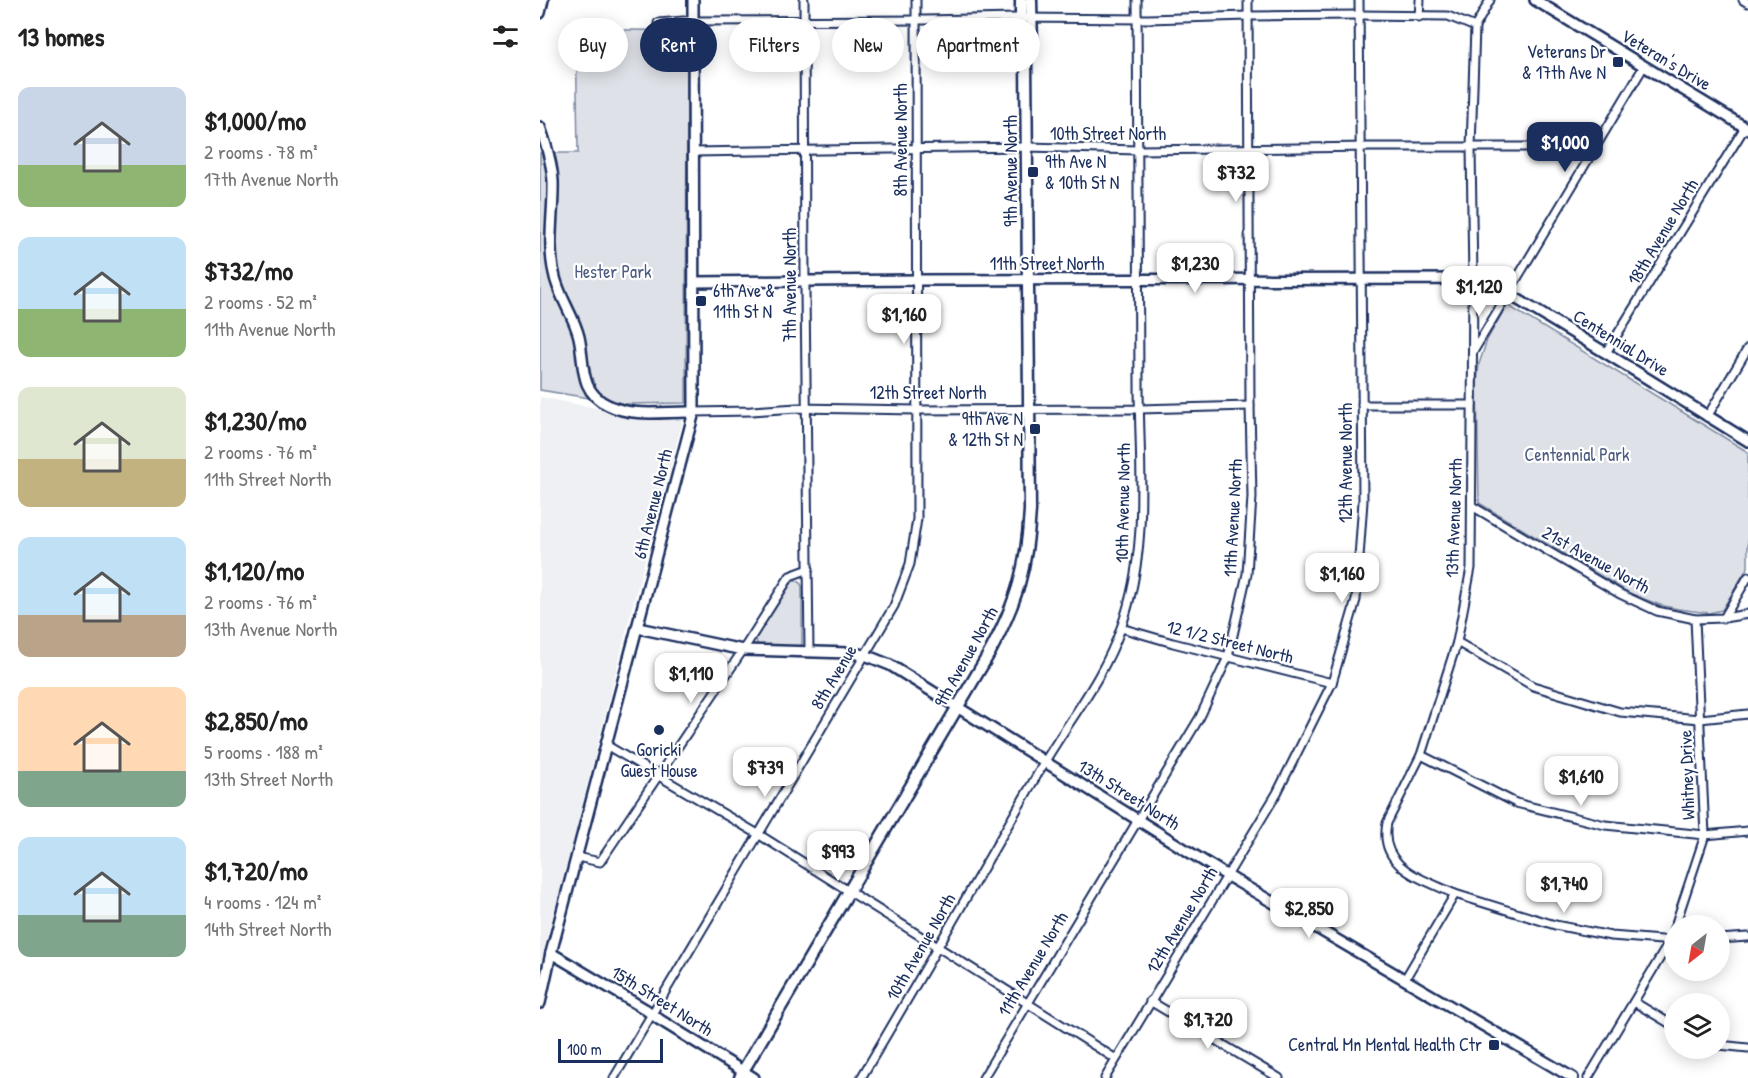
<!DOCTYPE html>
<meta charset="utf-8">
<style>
:root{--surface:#fff;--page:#f2f2f2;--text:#222;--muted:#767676;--accent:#1b2f5e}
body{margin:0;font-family:"Patrick Hand",sans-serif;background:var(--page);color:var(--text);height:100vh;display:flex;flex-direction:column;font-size:22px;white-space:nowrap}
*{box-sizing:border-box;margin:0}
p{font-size:20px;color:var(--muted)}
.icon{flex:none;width:33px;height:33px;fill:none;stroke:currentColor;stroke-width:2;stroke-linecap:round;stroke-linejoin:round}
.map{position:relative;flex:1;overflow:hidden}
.details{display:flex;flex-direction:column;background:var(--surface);width:540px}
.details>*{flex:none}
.hud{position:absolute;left:18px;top:18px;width:570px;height:54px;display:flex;gap:12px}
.needle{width:39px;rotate:211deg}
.tools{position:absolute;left:1124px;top:915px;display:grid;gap:12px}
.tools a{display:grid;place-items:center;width:66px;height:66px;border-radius:50%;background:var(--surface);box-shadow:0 3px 15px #0003;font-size:30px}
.scale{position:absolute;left:18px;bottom:15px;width:105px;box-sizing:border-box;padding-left:6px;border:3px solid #1b2f5e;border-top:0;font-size:16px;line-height:21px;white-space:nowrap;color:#1b2f5e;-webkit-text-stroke:4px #fff;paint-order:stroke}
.price{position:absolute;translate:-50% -51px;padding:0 14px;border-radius:12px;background:#fff;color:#222;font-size:20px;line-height:39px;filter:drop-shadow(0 2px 3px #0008)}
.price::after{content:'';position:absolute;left:50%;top:36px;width:18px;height:14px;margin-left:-9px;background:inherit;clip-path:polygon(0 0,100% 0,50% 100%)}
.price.on{background:var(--accent);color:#fff}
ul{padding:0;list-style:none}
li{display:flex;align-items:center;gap:18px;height:150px;padding:0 18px}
li span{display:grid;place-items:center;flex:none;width:168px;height:120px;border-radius:12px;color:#555}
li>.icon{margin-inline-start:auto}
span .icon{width:72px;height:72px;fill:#fffc;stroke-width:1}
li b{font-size:26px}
h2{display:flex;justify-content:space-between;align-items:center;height:72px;padding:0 18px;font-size:26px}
.tag{padding:0 21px;border-radius:27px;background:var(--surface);box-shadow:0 3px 15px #0003;font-size:21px;line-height:54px}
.tag.on{background:var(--accent);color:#fff}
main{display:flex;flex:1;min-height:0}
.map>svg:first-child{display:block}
</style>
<main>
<section class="details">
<h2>13 homes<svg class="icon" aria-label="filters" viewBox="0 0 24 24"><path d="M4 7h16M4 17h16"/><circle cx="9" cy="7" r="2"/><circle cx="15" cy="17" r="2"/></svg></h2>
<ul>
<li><span style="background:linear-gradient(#c9d6e8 65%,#8fb573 0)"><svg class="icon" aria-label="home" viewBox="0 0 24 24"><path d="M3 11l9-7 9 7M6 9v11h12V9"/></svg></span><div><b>$1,000/mo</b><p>2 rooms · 78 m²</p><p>17th Avenue North</p></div></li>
<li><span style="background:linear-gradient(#bfe0f5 60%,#8fb573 0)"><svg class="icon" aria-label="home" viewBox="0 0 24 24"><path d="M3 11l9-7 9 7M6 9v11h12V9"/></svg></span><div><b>$732/mo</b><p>2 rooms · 52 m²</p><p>11th Avenue North</p></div></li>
<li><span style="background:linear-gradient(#dfe7d0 60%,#c2b280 0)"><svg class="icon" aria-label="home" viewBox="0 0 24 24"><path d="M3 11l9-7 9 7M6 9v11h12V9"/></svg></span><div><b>$1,230/mo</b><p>2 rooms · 76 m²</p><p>11th Street North</p></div></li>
<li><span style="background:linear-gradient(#bfe0f5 65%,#b9a48a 0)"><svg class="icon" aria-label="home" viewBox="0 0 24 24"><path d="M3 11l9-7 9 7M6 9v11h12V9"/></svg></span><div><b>$1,120/mo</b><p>2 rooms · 76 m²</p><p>13th Avenue North</p></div></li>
<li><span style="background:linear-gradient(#ffd9b3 70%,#7fa58c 0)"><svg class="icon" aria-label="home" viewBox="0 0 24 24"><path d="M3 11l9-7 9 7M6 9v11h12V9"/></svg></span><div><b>$2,850/mo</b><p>5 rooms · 188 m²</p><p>13th Street North</p></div></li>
<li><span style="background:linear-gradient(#bfe0f5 65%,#7fa58c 0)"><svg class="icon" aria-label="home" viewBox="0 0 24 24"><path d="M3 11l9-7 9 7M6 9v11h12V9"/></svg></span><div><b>$1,720/mo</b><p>4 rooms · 124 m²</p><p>14th Street North</p></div></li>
</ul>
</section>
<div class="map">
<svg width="1208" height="1078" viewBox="0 0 1208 1078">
<rect width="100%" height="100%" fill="#fff"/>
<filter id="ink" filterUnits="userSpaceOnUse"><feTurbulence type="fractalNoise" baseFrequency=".0167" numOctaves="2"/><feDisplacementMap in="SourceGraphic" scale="12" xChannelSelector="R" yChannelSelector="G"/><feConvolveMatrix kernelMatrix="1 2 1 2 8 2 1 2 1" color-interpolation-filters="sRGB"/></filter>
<g filter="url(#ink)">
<path fill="#eff0f4" d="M0,397L61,409L74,415L88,417H134L139,419L142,423L94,601L37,825L0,964Z"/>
<g fill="#dee1e7" stroke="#7c88a2" stroke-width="1.5">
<path d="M36,29L147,31L146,403L86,404L0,390V153H38Z"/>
<path d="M967,305L1208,452V567L1182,610L1169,613L1138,609L1120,605L1091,594L939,503L937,384L939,364L947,340Z"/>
<path d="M253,581H259L262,586V644L258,647L220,646L217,644L216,638Z"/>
</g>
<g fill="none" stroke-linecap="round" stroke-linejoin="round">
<defs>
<g id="minor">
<path d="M264,0L265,290L269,652"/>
<path d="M1203,0L1208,3"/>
<path d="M879,17L880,0"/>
<path d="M118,23L144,21L385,20L476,18L608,19L708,16L819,15L908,16L935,27"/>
<path d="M153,152L488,147L598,150L830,147H1055"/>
<path d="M933,352L1104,66"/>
<path d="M1066,353L1205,127"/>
<path d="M822,405H932"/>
<path d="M154,412L211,411L257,408L377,410L599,409L710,406"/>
<path d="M1167,417L1208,348"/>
<path d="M932,506L1080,594L1117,611L1155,619L1184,618L1208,614"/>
<path d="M1184,618L1208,577"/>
<path d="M581,628L633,643L792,683"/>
<path d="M917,642L993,686L1080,712L1160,719L1208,714"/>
<path d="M66,745L218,834L576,1059"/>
<path d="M881,755L976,803L1065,825L1165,835L1208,831"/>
<path d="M37,857L60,862L203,650L250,576L269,569"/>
<path d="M915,894L1015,925L1071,936L1134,941"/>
<path d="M1135,926L1165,835L1155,619"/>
<path d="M1179,939L1208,937"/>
<path d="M865,979L915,894C883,879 838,868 847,823L881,755L917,642L931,568L933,279L931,148L935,27L950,0"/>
<path d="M610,1001L739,1078"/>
<path d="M1094,1002L1134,1026"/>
<path d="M1179,1045L1208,1048"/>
<path d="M74,1078L354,606L370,564L377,519L376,0"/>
<path d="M321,1078C383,974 443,868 504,763C530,719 564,677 581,628C610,547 599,465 599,382C598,254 597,127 597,0"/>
<path d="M443,1078L660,717L688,657L707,574L712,497L710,406L708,0"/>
<path d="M565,1078L737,793L792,683L816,600L823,501L819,0"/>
<path d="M1048,1078L1130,941L1134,928"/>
</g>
<g id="tertiary">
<path d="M995,0L1208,129"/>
<path d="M0,13L3,0"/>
<path d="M0,127C6,144 12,163 13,181C14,211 7,243 14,273C18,296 34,315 39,337C45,363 38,391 68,405C94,418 126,411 154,412"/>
<path d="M154,282L376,280L933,279L967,293L1066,353L1208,441"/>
<path d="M98,628L203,650L310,653L325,655L350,665L686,875L1033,1078"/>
<path d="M11,953L105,1009L120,1020L214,1078"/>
<path d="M0,1003L11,953L154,412L153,0"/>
</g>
<g id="secondary">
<path d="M486,60L492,48L491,0"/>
<path d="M200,1078L203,1071L450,652C477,601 487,568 490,510L486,60L481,47V0"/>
</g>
</defs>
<use href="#minor" stroke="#1b2f5e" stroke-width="11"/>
<use href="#tertiary" stroke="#1b2f5e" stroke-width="14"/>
<use href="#secondary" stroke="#1b2f5e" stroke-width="15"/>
<use href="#minor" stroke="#fff" stroke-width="7"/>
<use href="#tertiary" stroke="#fff" stroke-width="9"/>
<use href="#secondary" stroke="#fff" stroke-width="10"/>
</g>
</g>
<g fill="#1b2f5e" stroke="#fff" stroke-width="2">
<rect x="1072" y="56" width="12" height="12" rx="3"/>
<rect x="487" y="166" width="12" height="12" rx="3"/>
<rect x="155" y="295" width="12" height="12" rx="3"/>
<rect x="489" y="423" width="12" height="12" rx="3"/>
<circle cx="119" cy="730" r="6"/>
<rect x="948" y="1039" width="12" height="12" rx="3"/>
</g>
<g text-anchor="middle" stroke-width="4.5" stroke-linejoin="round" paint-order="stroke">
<g font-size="18" fill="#1b2f5e" stroke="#fff" text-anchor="end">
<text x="1066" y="58">Veterans Dr<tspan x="1066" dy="21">&amp; 17th Ave N</tspan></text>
<text x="505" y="168" text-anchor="start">9th Ave N<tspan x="505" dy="21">&amp; 10th St N</tspan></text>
<text x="173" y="297" text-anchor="start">6th Ave &amp;<tspan x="173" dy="21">11th St N</tspan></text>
<text x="483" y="425">9th Ave N<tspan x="483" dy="21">&amp; 12th St N</tspan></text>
<text x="119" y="756" text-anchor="middle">Goricki<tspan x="119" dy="21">Guest House</tspan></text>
<text x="942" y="1051">Central Mn Mental Health Ctr</text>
</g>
<g font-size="18" fill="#1b2f5e" stroke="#fff">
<text transform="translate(1126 60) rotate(31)" y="6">Veteran's Drive</text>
<text x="568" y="140">10th Street North</text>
<text transform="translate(361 140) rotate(-90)" y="6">8th Avenue North</text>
<text transform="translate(471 171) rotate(-90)" y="6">9th Avenue North</text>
<text transform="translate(1123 232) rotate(-59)" y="6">18th Avenue North</text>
<text x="507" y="270">11th Street North</text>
<text transform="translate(250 285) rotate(-90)" y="6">7th Avenue North</text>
<text transform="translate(1081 343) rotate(32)" y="6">Centennial Drive</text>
<text x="388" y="399">12th Street North</text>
<text transform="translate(806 463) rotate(-90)" y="6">12th Avenue North</text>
<text transform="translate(583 503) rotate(-89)" y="6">10th Avenue North</text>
<text transform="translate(113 504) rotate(-76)" y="6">6th Avenue North</text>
<text transform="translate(693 518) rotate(-87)" y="6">11th Avenue North</text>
<text transform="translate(914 518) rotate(-88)" y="6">13th Avenue North</text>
<text transform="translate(1056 560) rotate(29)" y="6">21st Avenue North</text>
<text transform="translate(690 642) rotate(14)" y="6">12 1/2 Street North</text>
<text transform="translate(426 657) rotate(-61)" y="6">9th Avenue North</text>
<text transform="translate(294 677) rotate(-59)" y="6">8th Avenue</text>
<text transform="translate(1147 775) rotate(-92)" y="6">Whitney Drive</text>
<text transform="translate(589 795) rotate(32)" y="6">13th Street North</text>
<text transform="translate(642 920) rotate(-59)" y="6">12th Avenue North</text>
<text transform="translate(381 947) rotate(-60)" y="6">10th Avenue North</text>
<text transform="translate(493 964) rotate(-59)" y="6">11th Avenue North</text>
<text transform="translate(122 1001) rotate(32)" y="6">15th Street North</text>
</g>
<g font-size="18" fill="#4c5c80" stroke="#fff">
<text x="73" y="278">Hester Park</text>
<text x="1037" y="461">Centennial Park</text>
</g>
</g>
</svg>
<div class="tools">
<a><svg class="needle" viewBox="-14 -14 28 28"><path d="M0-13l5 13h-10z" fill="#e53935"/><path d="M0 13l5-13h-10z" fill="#767676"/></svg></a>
<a><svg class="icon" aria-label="layers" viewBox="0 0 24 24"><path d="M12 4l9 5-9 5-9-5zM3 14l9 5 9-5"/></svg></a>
</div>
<div class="scale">100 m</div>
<b class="price on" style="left:1025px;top:173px">$1,000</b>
<b class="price" style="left:696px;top:203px">$732</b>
<b class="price" style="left:655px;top:294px">$1,230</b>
<b class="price" style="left:939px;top:317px">$1,120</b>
<b class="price" style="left:364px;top:345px">$1,160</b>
<b class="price" style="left:802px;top:604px">$1,160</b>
<b class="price" style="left:151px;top:704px">$1,110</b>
<b class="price" style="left:225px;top:798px">$739</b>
<b class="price" style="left:1041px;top:807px">$1,610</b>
<b class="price" style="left:298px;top:882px">$993</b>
<b class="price" style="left:1024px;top:914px">$1,740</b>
<b class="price" style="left:769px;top:939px">$2,850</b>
<b class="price" style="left:668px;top:1050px">$1,720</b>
<div class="hud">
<a class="tag">Buy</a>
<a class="tag on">Rent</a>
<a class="tag">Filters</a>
<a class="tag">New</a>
<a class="tag">Apartment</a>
</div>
</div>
</main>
